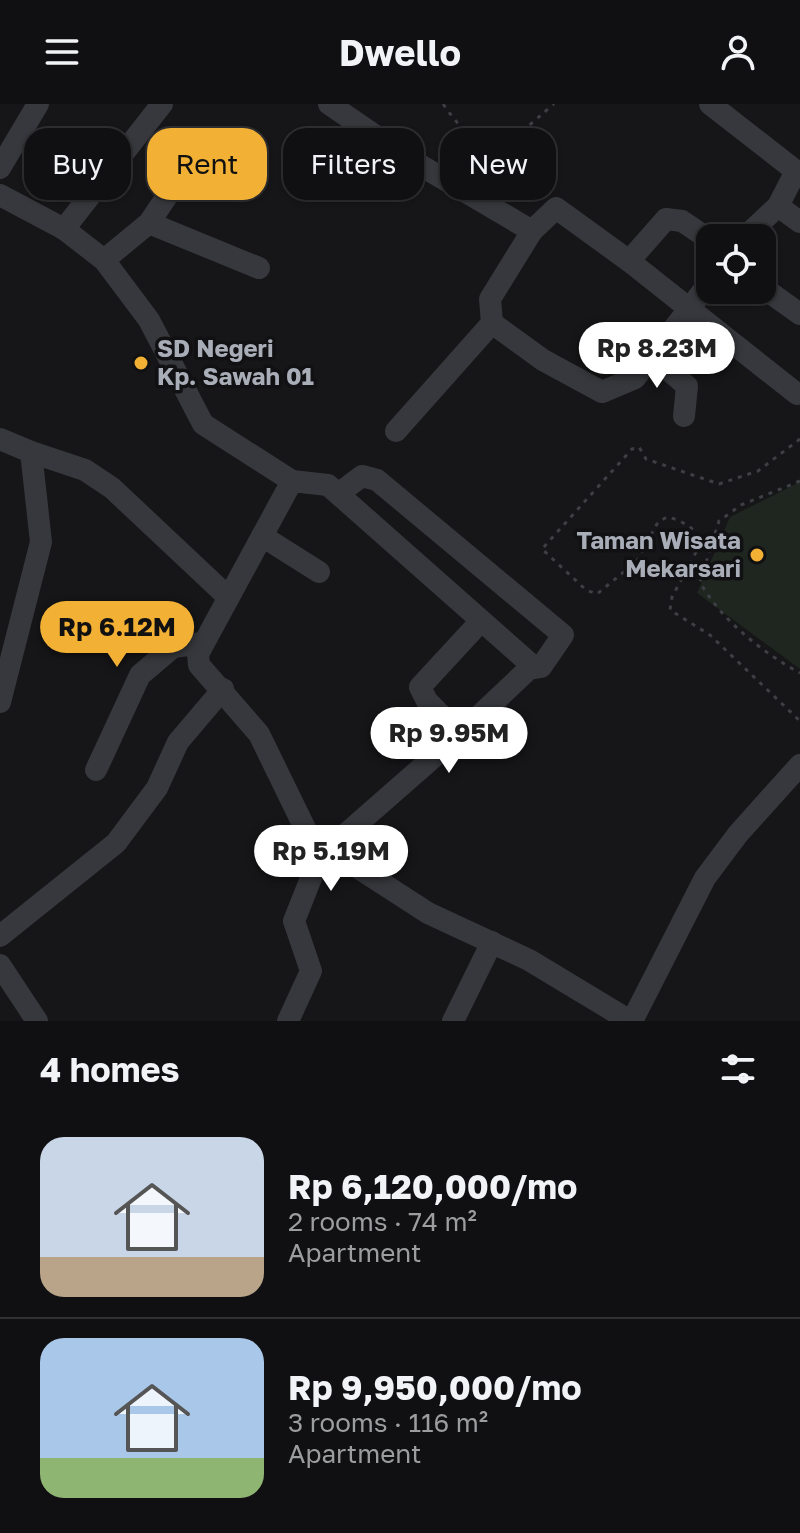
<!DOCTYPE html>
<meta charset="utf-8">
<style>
:root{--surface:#101012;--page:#19191b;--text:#f1f3f6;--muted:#9c9d9f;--line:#303032;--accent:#f2b134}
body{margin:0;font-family:"Golos Text",sans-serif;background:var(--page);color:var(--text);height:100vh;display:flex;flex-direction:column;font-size:30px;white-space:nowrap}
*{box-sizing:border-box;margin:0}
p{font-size:26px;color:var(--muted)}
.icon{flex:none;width:44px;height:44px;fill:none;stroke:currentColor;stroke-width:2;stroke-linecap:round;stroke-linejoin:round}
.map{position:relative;height:917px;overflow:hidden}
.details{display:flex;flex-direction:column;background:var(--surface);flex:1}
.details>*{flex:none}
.banner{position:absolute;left:24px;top:24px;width:752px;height:72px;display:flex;gap:16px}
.buttons{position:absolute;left:696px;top:120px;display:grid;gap:16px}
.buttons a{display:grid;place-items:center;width:80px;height:80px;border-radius:16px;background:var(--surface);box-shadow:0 2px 6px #0004,0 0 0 2px var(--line);font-size:40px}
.price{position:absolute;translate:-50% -68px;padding:0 18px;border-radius:28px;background:#fff;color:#222;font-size:26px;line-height:52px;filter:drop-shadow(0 2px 4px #0008)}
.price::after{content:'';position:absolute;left:50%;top:48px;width:24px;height:18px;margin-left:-12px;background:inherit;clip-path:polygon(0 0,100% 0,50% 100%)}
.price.active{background:var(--accent);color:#111}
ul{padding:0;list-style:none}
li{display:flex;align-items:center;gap:24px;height:200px;padding:0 40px}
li+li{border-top:2px solid var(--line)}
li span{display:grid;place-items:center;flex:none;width:224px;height:160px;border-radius:24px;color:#555}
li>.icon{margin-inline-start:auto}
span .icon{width:96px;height:96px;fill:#fffc;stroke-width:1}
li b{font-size:34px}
h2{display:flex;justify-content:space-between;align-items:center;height:96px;padding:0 40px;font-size:34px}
.pill{padding:0 28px;border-radius:24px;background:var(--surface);box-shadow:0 2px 6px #0004,0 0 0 2px var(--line);font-size:28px;line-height:72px}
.pill.active{background:var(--accent);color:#111}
header{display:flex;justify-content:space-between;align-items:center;height:104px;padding:0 40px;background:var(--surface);font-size:36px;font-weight:700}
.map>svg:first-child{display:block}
</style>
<header><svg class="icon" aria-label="menu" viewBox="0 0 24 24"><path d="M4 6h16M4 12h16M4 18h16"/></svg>Dwello<svg class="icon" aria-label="person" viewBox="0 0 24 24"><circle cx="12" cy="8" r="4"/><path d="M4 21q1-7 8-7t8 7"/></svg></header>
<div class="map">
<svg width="800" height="917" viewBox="0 0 800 917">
<rect width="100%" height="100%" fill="#161618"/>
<path fill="#1e261f" d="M800,378V565L697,489L730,413Z"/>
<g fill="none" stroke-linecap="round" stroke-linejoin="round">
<g stroke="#3d3f44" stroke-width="3" stroke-dasharray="4 6" stroke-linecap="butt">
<path d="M443,0C490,67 505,41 554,0"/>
<path d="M800,335L758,367L719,380L646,355L639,343L632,345L542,445L586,486L597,490L637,457L658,418L667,413C681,416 697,424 701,439L672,493L670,506L710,531L800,617"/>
<path d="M800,377L741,401L719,417L700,478C720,515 763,549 800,569"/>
</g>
<g stroke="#37383d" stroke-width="22">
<path d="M329,0L408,54L532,127L556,104L629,157L666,115L682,117L710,136"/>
<path d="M710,0L796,67L778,102L744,134"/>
<path d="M0,64L38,0"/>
<path d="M0,91L64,125L104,156L149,216L203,320L292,377L198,550L199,561L259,630L317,749L315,764L294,817L311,867L288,917"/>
<path d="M778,102L800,118"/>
<path d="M149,119L259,164"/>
<path d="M64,125L162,0"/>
<path d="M104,156L149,119L169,89"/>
<path d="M629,157L797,290"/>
<path d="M762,183L800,210"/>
<path d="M492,219L543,256L602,288L635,274L710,178"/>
<path d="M652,252L687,282L684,312"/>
<path d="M396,327L492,219L490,195L532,127"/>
<path d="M0,335L31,348L41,438L0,598"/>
<path d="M31,348L85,366L112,384L228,493"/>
<path d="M292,377L328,381L535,564L541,563L563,531L377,376L362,372L338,390"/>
<path d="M262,432L319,468"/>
<path d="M460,630L427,597L420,583L481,517"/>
<path d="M96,666L140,571L173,543L202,539"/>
<path d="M312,734L428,809L529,856L630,917"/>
<path d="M331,743L460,630L532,562"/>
<path d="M0,832L116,739L157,684L178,638L223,585"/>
<path d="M0,861L37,917"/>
<path d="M453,917L492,838"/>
<path d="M632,917L705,774L738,730L800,661"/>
</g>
</g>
<g fill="#f2b134" stroke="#111113" stroke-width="3">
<circle cx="141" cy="259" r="8"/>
<circle cx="757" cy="451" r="8"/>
</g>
<g text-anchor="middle" stroke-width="7" stroke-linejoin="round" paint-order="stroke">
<g font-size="24" font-weight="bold" fill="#a8adb8" stroke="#111113" text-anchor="start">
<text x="157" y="253">SD Negeri<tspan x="157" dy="28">Kp. Sawah 01</tspan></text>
<text x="741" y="445" text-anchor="end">Taman Wisata<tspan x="741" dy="28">Mekarsari</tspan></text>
</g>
</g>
</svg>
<div class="buttons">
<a><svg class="icon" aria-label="locate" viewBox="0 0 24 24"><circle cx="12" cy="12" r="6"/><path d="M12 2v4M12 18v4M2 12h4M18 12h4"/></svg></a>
</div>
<b class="price" style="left:657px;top:286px">Rp 8.23M</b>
<b class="price active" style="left:117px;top:565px">Rp 6.12M</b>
<b class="price" style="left:449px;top:671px">Rp 9.95M</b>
<b class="price" style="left:331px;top:789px">Rp 5.19M</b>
<div class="banner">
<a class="pill">Buy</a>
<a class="pill active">Rent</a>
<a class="pill">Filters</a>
<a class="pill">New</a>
</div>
</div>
<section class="details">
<h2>4 homes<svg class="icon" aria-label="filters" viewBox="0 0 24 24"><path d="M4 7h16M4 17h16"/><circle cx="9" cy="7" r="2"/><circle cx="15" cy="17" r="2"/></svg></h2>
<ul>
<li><span style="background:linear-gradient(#c9d6e8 75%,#b9a48a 0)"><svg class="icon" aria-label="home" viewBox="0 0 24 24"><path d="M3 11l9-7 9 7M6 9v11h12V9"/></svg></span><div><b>Rp 6,120,000/mo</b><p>2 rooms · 74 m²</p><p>Apartment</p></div></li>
<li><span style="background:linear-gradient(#a9c7e8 75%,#8fb573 0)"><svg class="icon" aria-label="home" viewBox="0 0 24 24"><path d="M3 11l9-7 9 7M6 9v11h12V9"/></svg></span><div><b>Rp 9,950,000/mo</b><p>3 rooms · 116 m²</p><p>Apartment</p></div></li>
</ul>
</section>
